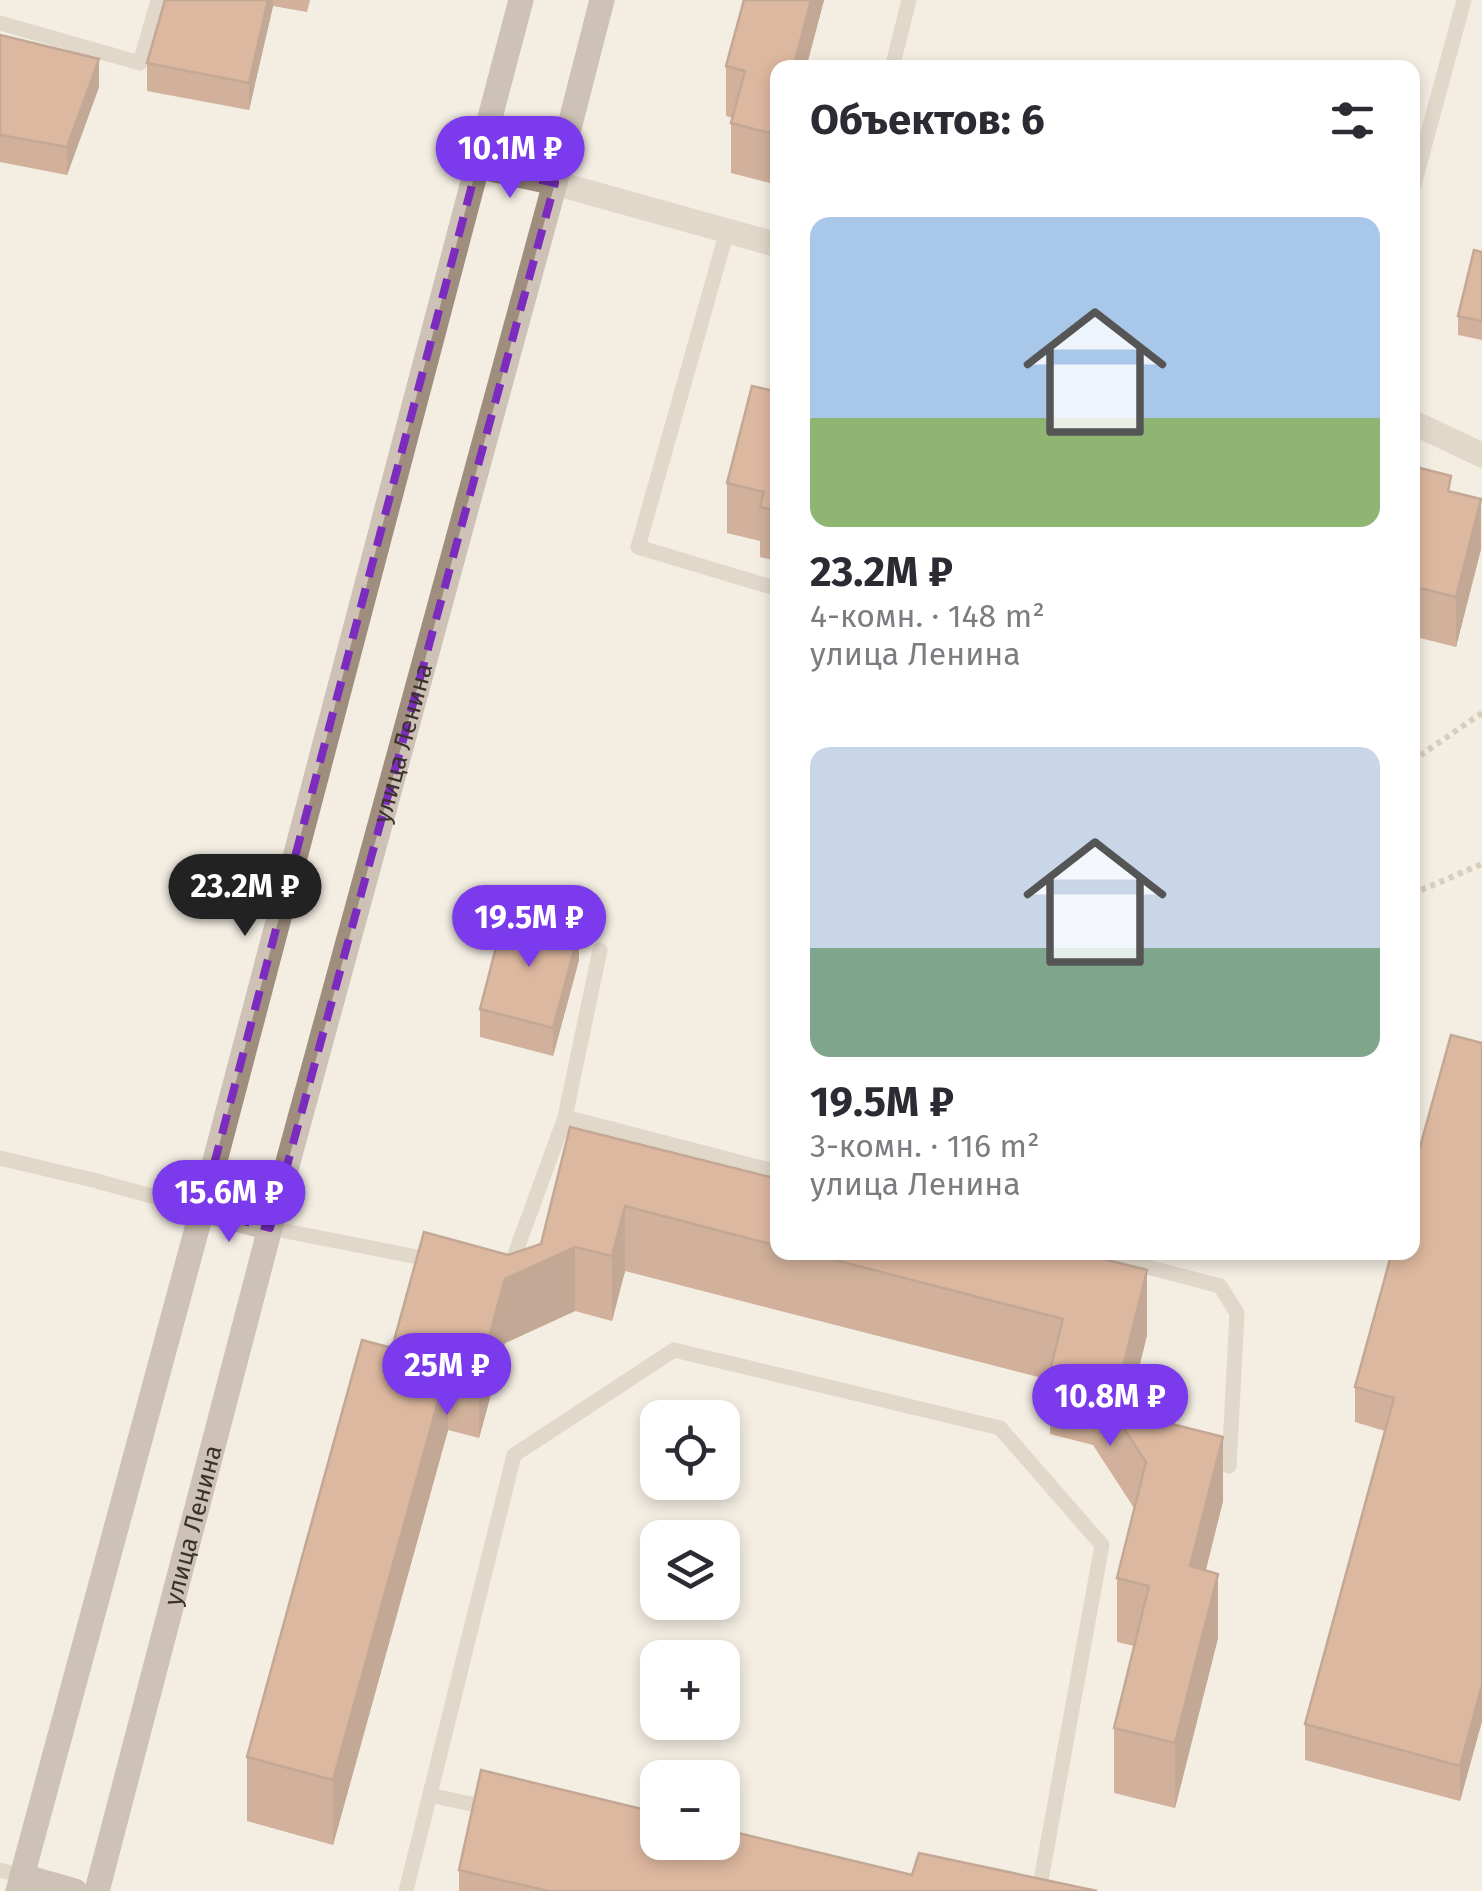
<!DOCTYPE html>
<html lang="ru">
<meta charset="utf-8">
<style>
:root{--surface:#fff;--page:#f7f7f7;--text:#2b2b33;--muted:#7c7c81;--accent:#7c3aed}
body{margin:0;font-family:"Fira Sans",sans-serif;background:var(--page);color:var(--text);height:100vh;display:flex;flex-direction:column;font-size:38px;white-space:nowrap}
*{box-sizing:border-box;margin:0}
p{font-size:32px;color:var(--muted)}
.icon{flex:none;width:55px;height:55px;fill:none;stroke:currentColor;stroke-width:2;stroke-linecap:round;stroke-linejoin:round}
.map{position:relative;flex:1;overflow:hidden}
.sheet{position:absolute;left:770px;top:60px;width:650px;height:1200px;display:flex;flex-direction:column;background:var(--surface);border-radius:20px;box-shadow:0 5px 15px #0003}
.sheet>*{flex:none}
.fabs{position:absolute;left:640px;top:1400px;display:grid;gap:20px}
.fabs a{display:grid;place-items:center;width:100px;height:100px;border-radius:20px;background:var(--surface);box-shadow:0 5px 15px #0003;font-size:50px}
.price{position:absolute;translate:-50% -85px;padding:0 22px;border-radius:35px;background:var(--accent);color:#fff;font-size:32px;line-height:65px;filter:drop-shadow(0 2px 5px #0008)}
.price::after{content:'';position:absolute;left:50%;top:60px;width:30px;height:22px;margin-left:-15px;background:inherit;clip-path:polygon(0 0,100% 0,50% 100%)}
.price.selected{background:#222;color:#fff}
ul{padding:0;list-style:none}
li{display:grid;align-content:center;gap:20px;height:530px;padding:0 40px}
li span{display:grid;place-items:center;height:310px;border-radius:20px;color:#555}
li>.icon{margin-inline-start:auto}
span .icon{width:180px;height:180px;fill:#fffc;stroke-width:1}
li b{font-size:42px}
h2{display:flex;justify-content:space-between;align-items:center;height:120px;padding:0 40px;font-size:42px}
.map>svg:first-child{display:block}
</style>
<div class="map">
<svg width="1482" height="1891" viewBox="0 0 1482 1891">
<rect width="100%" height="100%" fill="#f3ede2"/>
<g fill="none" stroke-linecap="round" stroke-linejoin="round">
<g stroke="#b7a997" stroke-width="6" stroke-dasharray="5 5" stroke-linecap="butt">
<path d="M1412,761L1482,713"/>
<path d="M1412,894L1482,864"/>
</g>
<g stroke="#ccbfad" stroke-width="15">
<path d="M0,23L140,63L158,0"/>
<path d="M892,68L909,0"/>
<path d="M1412,192L1464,0"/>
<path d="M727,231L638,547L778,589"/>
<path d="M565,1117L600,950"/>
<path d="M0,1158L97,1181L202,1210"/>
<path d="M270,1228L438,1261"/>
<path d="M1090,1252L1220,1286L1237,1313L1229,1466"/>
<path d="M510,1268L565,1117L778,1172"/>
<path d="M430,1795L490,1808"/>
<path d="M0,1870L22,1876"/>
<path d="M406,1891L514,1455L674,1350L1000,1428L1102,1545L1039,1891"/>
</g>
<g stroke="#ccbfad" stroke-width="25">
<path d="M555,183L778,245"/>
<path d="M1412,422L1482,455"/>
</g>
<g stroke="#9f8e7e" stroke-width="25">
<path d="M477,166L555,183"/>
<path d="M202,1210L270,1228"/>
<path d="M22,1876L75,1891"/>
<path d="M18,1891L202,1210L521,0"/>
<path id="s1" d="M97,1891L270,1228L555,183L602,0"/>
</g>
</g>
<g fill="#a86845">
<path d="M165,0H310L307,12L273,6L249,110L147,91V63Z"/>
<path d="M744,0H824L806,68H778V185L731,173V123L733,118L726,116V66Z"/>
<path d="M0,35L99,87L67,175L0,162Z"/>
<path d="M1482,252V340L1458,335V316Z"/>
<path d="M778,392V561L760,557V541L727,533V483Z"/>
<path d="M1412,466L1451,492L1481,549L1456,647L1412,636Z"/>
<path d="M579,960L553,1056L480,1037V1009Z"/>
<path d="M1482,1043V1721L1460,1801L1305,1760V1724L1385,1431L1355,1422V1387Z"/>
<path d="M570,1127L778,1179V1252H1075L1147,1335L1133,1393L1148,1418L1223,1501L1206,1570L1218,1638L1175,1808L1114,1793V1728L1134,1646L1117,1642V1578L1134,1508L1093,1445L1050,1434V1380L625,1271L612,1321L575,1311L505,1343L479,1438L448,1430L333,1845L247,1821V1757L392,1348L508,1255L541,1244Z"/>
<path d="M459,1870L912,1875L1097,1891H459Z"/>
</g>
<g fill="#885538">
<path d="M268,0H273V6L249,110V83Z"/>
<path d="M811,0H824L806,68H793Z"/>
<path d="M99,59V87L67,175V147Z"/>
<path d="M1481,499V549L1456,647V597Z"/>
<path d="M579,932V960L553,1056V1028Z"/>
<path d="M625,1206V1271L612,1321V1256Z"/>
<path d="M575,1247V1311L505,1343L479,1438V1374L505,1279Z"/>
<path d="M1147,1270V1335L1124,1428L1121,1375Z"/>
<path d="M448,1366V1430L333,1845V1780Z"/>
<path d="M1223,1437V1501L1190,1631V1566Z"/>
<path d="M1218,1574V1638L1175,1808V1743Z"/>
<path d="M1482,1685V1721L1460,1801V1766Z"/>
</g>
<g fill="#c37950" stroke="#885538" stroke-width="2.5">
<path d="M165,0H268L249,83L147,63Z"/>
<path d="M744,0H811L793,68H778V135L731,123L745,71L726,66Z"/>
<path d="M0,35L99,59L67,147L0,135Z"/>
<path d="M1474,250L1482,252V321L1458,316Z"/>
<path d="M752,386L778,392V511L760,507L764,492L727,483Z"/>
<path d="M1412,466L1451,476L1448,491L1481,499L1456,597L1412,586Z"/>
<path d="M505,913L579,932L553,1028L480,1009Z"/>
<path d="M1451,1035L1482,1043V1685L1460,1766L1305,1724L1394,1398L1355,1387L1392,1252H1412V1176Z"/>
<path d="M570,1127L778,1179V1246L625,1206L612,1256L575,1247L505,1279L479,1374L448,1366L333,1780L247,1757L362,1340L392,1348L424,1232L508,1255L541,1244Z"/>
<path d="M804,1252H1075L1147,1270L1121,1375L1148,1418L1223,1437L1190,1566L1218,1574L1175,1743L1114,1728L1149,1586L1117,1578L1146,1462L1093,1381L1050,1370L1063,1319Z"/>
<path d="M481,1770L658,1813V1842H722V1829L912,1875L919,1853L1097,1891H548L459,1870Z"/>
</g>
<path d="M0 0H1482V1891H0ZM477,166L555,183L270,1228L202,1210Z" fill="#f3ede2" fill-opacity=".55" fill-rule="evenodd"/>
<path fill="none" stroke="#7b2cbf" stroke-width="8" stroke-dasharray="20 12" stroke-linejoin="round" d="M477,166L555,183L270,1228L202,1210Z"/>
<g text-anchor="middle" stroke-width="10" stroke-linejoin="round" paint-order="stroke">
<g font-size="25" fill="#3a322c" stroke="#faf6ee">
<text dy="9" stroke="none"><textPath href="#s1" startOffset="1188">улица Ленина</textPath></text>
<text dy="9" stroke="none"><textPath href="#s1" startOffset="378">улица Ленина</textPath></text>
</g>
</g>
</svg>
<div class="fabs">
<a><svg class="icon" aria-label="locate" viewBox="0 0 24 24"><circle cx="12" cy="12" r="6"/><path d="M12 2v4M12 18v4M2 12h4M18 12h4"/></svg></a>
<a><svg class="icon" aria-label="layers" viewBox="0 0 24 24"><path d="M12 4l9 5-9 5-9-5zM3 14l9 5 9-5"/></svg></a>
<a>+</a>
<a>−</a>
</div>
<b class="price" style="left:510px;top:201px">10.1M ₽</b>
<b class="price selected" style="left:245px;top:939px">23.2M ₽</b>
<b class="price" style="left:529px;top:970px">19.5M ₽</b>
<b class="price" style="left:229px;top:1245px">15.6M ₽</b>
<b class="price" style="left:447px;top:1418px">25M ₽</b>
<b class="price" style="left:1110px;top:1449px">10.8M ₽</b>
<section class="sheet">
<h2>Объектов: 6<svg class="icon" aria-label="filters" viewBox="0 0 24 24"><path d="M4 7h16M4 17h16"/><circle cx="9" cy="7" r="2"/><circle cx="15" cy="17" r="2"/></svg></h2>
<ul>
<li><span style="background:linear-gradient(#a9c7e8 65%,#8fb573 0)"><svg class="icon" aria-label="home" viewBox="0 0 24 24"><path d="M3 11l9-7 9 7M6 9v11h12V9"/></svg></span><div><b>23.2M ₽</b><p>4-комн. · 148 m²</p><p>улица Ленина</p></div></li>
<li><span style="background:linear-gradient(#c9d6e8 65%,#7fa58c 0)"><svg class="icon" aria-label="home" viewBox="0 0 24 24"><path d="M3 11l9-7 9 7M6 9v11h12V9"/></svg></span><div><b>19.5M ₽</b><p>3-комн. · 116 m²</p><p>улица Ленина</p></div></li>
</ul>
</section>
</div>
